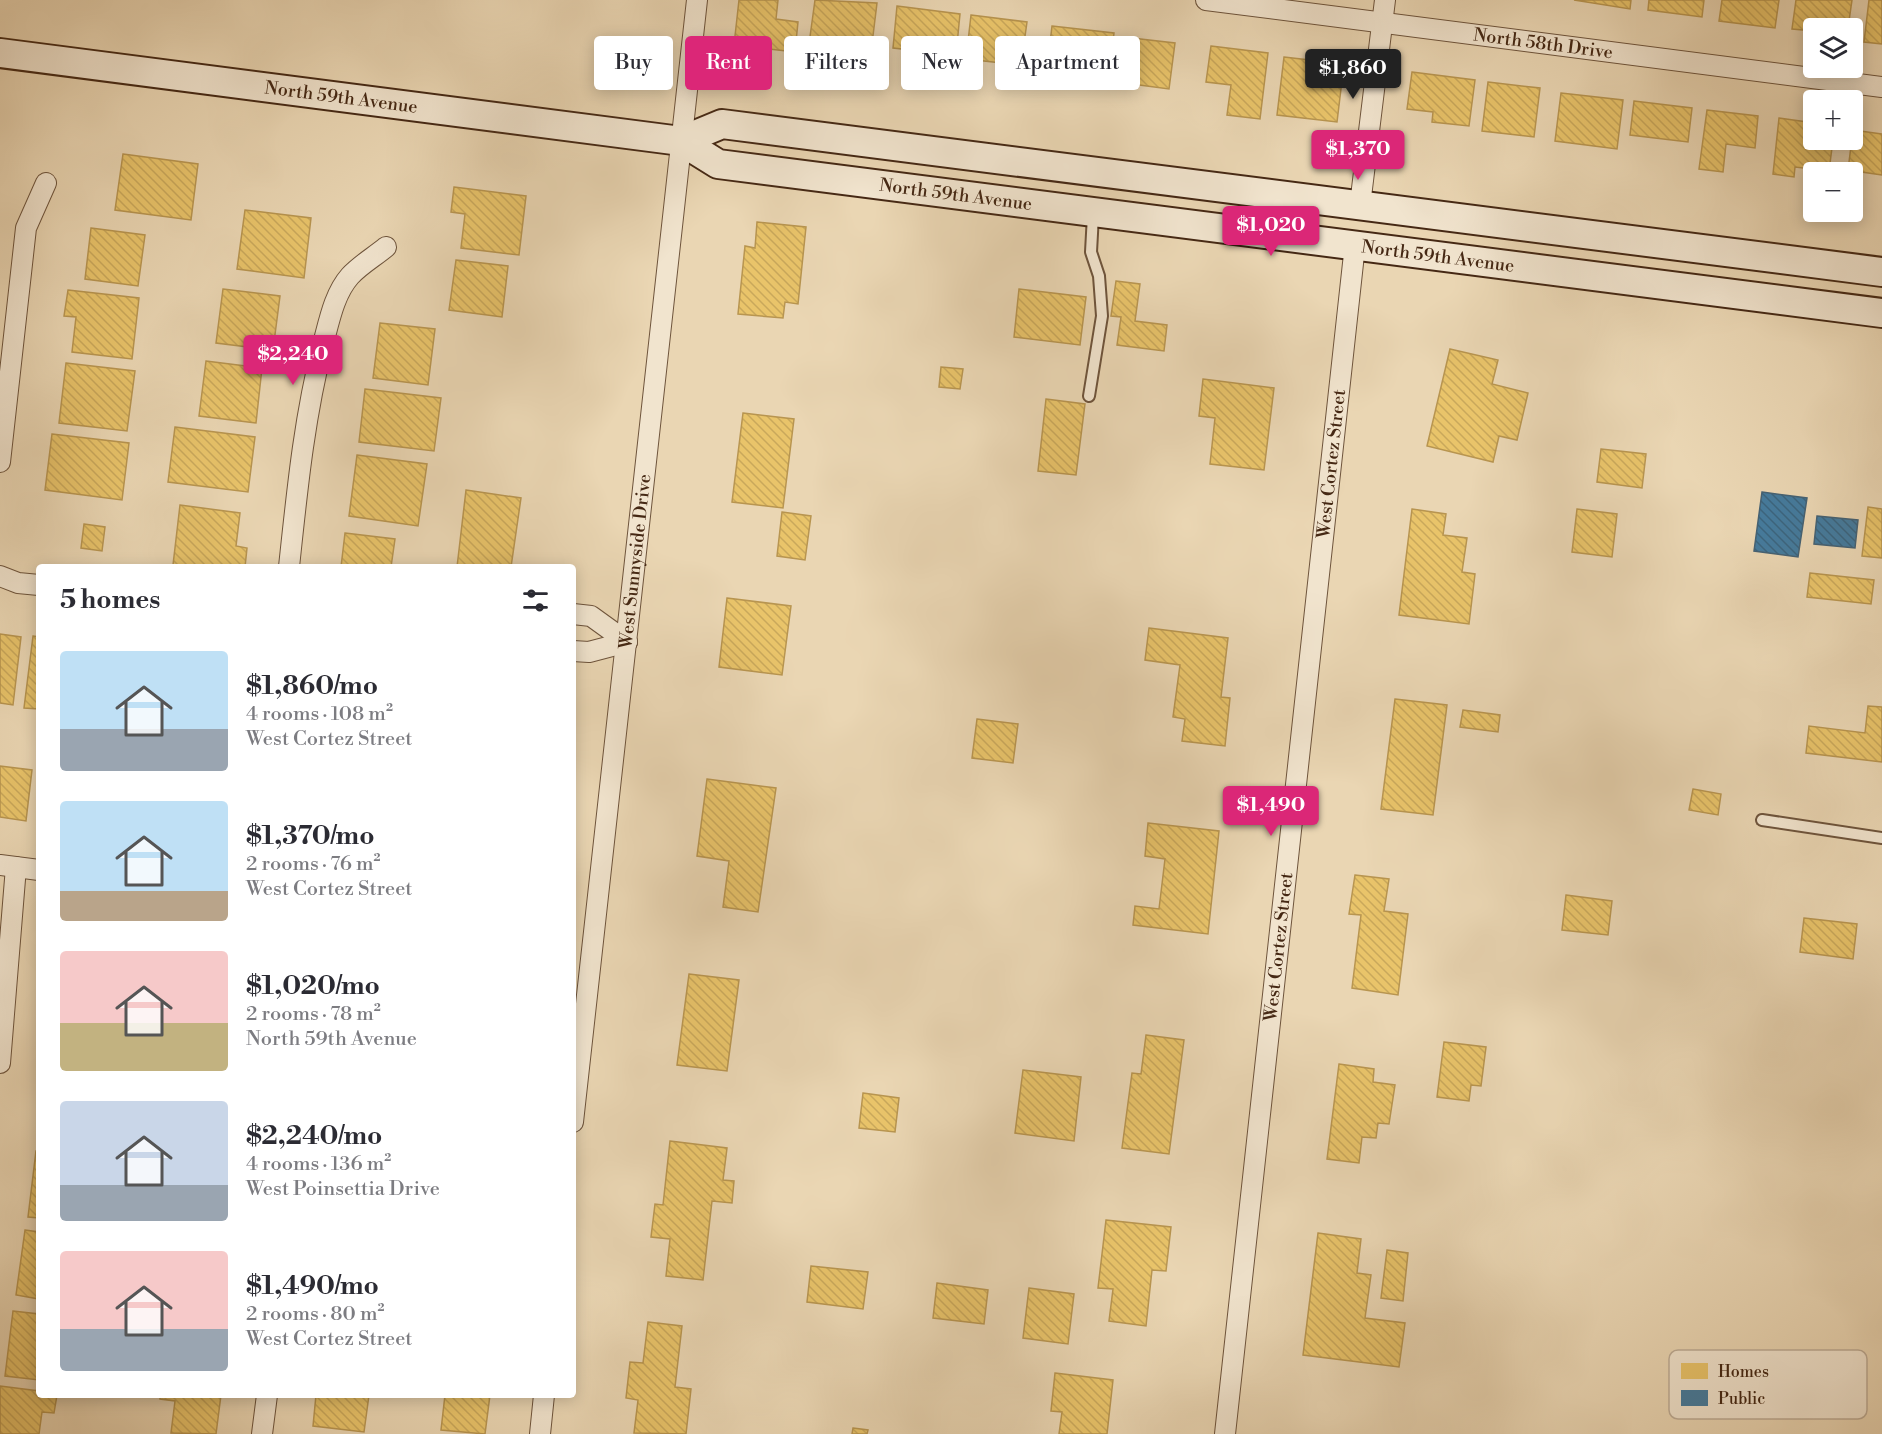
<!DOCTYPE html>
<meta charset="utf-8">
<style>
:root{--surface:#fff;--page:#f2f2f3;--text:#2b2b33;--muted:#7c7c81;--accent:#db2777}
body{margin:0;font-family:"Libre Bodoni",serif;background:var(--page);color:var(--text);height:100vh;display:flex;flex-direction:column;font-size:22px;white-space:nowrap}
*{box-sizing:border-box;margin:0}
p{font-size:20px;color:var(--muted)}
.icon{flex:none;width:33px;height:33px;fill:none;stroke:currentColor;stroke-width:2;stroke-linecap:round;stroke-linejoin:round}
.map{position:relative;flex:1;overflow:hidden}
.sheet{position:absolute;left:36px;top:564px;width:540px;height:834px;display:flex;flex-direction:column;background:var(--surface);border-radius:6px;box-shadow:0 3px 15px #0003}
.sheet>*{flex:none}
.banner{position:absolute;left:594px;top:36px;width:570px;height:54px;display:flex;gap:12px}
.buttons{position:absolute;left:1803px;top:18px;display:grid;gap:12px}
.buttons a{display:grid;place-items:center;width:60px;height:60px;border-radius:6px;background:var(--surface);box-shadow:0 3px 15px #0003;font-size:30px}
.price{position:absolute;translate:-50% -51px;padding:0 14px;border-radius:6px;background:var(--accent);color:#fff;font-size:20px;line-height:39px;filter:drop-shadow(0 2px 3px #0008)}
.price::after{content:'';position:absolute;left:50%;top:36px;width:18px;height:14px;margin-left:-9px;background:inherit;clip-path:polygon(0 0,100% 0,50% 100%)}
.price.active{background:#222;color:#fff}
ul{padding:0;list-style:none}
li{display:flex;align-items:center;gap:18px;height:150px;padding:0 24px}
li span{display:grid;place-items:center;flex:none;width:168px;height:120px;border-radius:6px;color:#555}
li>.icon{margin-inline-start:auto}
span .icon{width:72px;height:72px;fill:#fffc;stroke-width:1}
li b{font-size:26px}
h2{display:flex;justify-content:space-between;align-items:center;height:72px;padding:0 24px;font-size:26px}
.tag{padding:0 21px;border-radius:6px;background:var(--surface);box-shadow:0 3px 15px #0003;font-size:21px;line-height:54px}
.tag.active{background:var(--accent);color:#fff}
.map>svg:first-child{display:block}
</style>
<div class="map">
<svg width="1882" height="1434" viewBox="0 0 1882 1434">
<defs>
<pattern id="homes-back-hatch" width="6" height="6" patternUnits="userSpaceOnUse" patternTransform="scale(1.5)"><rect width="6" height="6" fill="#e9c46a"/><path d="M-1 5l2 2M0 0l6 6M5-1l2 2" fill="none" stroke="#c9a85b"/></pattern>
<pattern id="public-back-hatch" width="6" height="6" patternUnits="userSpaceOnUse" patternTransform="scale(1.5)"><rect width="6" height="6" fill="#457b9d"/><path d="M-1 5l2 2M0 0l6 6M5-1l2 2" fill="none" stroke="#3b657f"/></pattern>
</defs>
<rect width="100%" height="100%" fill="#ead6b3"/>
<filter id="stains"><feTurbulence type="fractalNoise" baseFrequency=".00333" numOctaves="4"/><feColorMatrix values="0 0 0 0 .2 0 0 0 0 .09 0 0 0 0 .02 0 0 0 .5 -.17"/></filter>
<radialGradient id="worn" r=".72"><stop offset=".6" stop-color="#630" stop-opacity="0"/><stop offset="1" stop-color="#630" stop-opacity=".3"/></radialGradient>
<g fill="url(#homes-back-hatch)" stroke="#b89550" stroke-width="1.5">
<path d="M739,0H778L776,19L798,22L795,52L734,45Z"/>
<path d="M815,0L877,3L871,52L809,44Z"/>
<path d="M1574,0H1631L1630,9Z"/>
<path d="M1649,0H1704L1702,17L1648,10Z"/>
<path d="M1722,0H1779L1775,28L1719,21Z"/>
<path d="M1796,0H1852L1848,28H1814V31L1792,29Z"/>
<path d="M1869,0H1882V44L1864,42Z"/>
<path d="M897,6L960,14L956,55L893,48Z"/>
<path d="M971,15L1027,22L1021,65L966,59Z"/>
<path d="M1052,26L1114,33L1109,76L1047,69Z"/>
<path d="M1123,37L1175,43L1169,89L1117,82Z"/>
<path d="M1211,46L1268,53L1260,119L1227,115L1231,85L1206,82Z"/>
<path d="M1284,57L1344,64L1337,122L1277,115Z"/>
<path d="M1412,72L1475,80L1469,126L1432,122L1433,112L1407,109Z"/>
<path d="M1488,82L1540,88L1534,137L1482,131Z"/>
<path d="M1561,93L1623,100L1617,149L1555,141Z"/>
<path d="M1634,101L1692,108L1688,142L1630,135Z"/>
<path d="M1707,110L1758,116L1755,148L1726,144L1723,172L1699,169Z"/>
<path d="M1779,118L1814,123V140H1833L1829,171L1795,167L1794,177L1773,174Z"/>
<path d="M1853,130L1882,134V175L1848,170Z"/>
<path d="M123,154L198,164L191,220L115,210Z"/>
<path d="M454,187L526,196L519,255L461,248L465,214L451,212Z"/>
<path d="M245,210L311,218L304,278L237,269Z"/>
<path d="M757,222L806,227L798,304L785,302L783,318L738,314L745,246L755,248Z"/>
<path d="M91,228L145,235L138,286L85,279Z"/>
<path d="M456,260L508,266L502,317L449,310Z"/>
<path d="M1116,281L1140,284L1135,321L1167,325L1164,351L1117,345L1121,317L1111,316Z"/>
<path d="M223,289L280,296L273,350L216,343Z"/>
<path d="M1019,289L1086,297L1080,345L1014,337Z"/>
<path d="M68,290L139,298L132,359L72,352L76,317L64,316Z"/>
<path d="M380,323L435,329L428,385L373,378Z"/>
<path d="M1450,349L1498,360L1492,384L1528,393L1517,440L1499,436L1493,462L1427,446Z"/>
<path d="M206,361L262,368L256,423L199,416Z"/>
<path d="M66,363L135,371L127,431L59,423Z"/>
<path d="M941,367L963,369L960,389L939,387Z"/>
<path d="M1203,379L1274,388L1264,470L1210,464L1215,418L1199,416Z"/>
<path d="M365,389L441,398L434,451L359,442Z"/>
<path d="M1046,399L1085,404L1076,475L1038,471Z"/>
<path d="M743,413L794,419L783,508L732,502Z"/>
<path d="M175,427L255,437L248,492L168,482Z"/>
<path d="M52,434L129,443L122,500L45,490Z"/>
<path d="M1601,449L1646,454L1642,488L1597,482Z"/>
<path d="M357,455L427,464L418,526L349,516Z"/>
<path d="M466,490L521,498L511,567H457Z"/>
<path d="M180,505L240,513L236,546L247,548L245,567L173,565Z"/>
<path d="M1868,507L1882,509V558L1862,556Z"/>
<path d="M1412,509L1446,514L1443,535L1467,538L1462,572L1475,574L1469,624L1399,615Z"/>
<path d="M1577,509L1617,514L1612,557L1572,552Z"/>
<path d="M782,512L811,516L805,560L777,556Z"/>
<path d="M84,524L105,527L102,551L81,548Z"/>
<path d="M345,533L395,539L391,567H341Z"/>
<path d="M1810,573L1874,580L1871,604L1807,597Z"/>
<path d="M727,598L791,606L782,675L719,667Z"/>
<path d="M1149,628L1228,638L1221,697L1230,698L1225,746L1182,741L1185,719L1173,717L1180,665L1145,660Z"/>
<path d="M0,634L21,637L13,705L0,703Z"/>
<path d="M33,636L39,637V709L24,708Z"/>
<path d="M1395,699L1447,705L1433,815L1381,809Z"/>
<path d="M1868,706L1882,707V762L1806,753L1809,726L1865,733Z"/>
<path d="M1463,710L1500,715L1498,732L1460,727Z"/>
<path d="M977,719L1018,724L1013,763L972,758Z"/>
<path d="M0,766L32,770L26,821L0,817Z"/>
<path d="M707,779L776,788L758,912L723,907L729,861L697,856Z"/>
<path d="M1693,789L1721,794L1718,815L1689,810Z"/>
<path d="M1148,823L1219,831L1208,934L1133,925L1135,906L1159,909L1165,859L1145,856Z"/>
<path d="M1355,875L1389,879L1384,911L1408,914L1398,995L1352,988L1361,915L1349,914Z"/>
<path d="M1566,895L1612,901L1608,935L1562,930Z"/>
<path d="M1804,918L1857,924L1853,959L1800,952Z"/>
<path d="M689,974L739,980L727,1071L677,1065Z"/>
<path d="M1146,1035L1184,1040L1169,1154L1122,1148L1132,1073L1141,1074Z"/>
<path d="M1444,1042L1486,1047L1481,1086L1471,1085L1469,1101L1437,1097Z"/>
<path d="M1339,1064L1374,1069L1373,1082L1395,1085L1389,1124L1378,1123L1376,1138L1362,1137L1359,1163L1327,1159Z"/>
<path d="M1023,1070L1081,1077L1074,1141L1015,1133Z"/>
<path d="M863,1093L899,1098L895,1132L859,1128Z"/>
<path d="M670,1141L727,1148L723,1180L734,1181L732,1203L712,1201L703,1280L666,1276L670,1239L651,1237L655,1204L663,1205Z"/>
<path d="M36,1151H39V1218L28,1217Z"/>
<path d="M1106,1220L1171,1227L1166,1271L1152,1270L1146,1326L1109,1321L1113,1289L1098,1288Z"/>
<path d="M25,1230L39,1232V1299L16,1295Z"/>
<path d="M1318,1233L1361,1239L1357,1273L1371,1275L1365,1318L1405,1323L1399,1367L1303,1355Z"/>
<path d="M1387,1250L1408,1253L1403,1301L1381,1298Z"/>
<path d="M811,1266L868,1272L863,1309L807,1302Z"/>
<path d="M937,1283L988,1290L984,1324L933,1318Z"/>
<path d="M1029,1288L1074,1294L1068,1344L1023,1338Z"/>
<path d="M13,1311L39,1314V1380L5,1376Z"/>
<path d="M648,1322L682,1326L675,1387L691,1389L686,1434L634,1433L638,1400L626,1398L630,1362L643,1363Z"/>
<path d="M1055,1373L1113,1380L1107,1434H1059L1062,1412L1051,1411Z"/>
<path d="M0,1386L39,1391V1395H57L54,1413L42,1412L39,1434H0Z"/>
<path d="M160,1395H221L216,1434L171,1433L175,1401L160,1399Z"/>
<path d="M316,1395H369L364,1432L313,1426Z"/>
<path d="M445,1395H490L485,1434L441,1430Z"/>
<path d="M853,1428L868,1430L867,1434H852Z"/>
</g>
<g fill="url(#public-back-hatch)" stroke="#456274" stroke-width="1.5">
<path d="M1762,492L1807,498L1798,557L1754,551Z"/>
<path d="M1817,516L1858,520L1855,548L1814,544Z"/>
</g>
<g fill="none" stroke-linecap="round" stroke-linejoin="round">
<defs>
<g id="service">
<path d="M1089,396L1102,316L1099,276L1091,252L1093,215"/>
<path d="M1762,820L1882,838"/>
</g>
<g id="minor">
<path id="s1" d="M1206,0L1882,87"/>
<path d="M1360,205L1385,0"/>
<path d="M0,462L26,228L46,183"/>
<path d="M289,567C297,492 304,418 323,344C329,322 334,294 350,276C360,265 374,257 386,247"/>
<path d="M0,576L18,583L39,585"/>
<path d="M573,614L591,616L627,642"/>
<path d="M573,651L589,652L627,642"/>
<path d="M0,865L39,870"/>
<path d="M0,1063L16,867"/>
<path id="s2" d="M573,1122L697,0"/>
<path d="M262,1434L267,1395"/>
<path d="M540,1434L544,1395"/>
<path id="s3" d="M1225,1434L1355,245"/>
</g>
<g id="secondary">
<path id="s4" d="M0,53L681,141L718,164L1882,313"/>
<path d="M681,141L722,124L1882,272"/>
</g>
</defs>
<use href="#service" stroke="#6e543c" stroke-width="14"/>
<use href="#minor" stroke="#6e543c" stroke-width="22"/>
<use href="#secondary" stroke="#452814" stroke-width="32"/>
<use href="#service" stroke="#f1e4ce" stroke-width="10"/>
<use href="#minor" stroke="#f1e4ce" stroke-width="20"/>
<use href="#secondary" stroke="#f1e4ce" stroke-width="28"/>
</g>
<g text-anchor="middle" stroke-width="6" stroke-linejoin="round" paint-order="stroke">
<g font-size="18" fill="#452814" stroke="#f1e4ce">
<text dy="6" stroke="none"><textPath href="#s1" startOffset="340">North 58th Drive</textPath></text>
<text dy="6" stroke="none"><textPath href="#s4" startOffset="344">North 59th Avenue</textPath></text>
<text dy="6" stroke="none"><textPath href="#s4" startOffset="970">North 59th Avenue</textPath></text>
<text dy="6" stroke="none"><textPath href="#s4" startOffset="1456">North 59th Avenue</textPath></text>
<text dy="6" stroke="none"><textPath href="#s3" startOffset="976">West Cortez Street</textPath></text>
<text dy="6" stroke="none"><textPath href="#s2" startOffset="564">West Sunnyside Drive</textPath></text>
<text dy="6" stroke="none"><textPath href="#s3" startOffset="490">West Cortez Street</textPath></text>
</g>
</g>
<rect x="1669" y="1350" width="198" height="69" rx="9" fill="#f1e4ce" stroke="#bdac96" stroke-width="1.5"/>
<rect x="1681" y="1363" width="27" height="16" fill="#e9c46a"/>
<rect x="1681" y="1390" width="27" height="16" fill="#457b9d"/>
<g font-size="16" fill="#452814">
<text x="1718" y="1377">Homes</text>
<text x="1718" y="1404">Public</text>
</g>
<rect width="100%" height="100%" filter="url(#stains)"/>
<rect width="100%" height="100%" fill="url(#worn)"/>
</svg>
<div class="buttons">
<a><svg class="icon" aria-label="layers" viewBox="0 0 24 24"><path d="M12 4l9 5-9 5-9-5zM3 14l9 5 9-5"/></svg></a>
<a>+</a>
<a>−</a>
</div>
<b class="price active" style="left:1353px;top:100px">$1,860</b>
<b class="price" style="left:1358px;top:181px">$1,370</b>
<b class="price" style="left:1271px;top:257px">$1,020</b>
<b class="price" style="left:293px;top:386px">$2,240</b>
<b class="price" style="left:1271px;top:837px">$1,490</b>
<div class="banner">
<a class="tag">Buy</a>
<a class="tag active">Rent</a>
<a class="tag">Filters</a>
<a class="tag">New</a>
<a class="tag">Apartment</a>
</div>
<section class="sheet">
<h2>5 homes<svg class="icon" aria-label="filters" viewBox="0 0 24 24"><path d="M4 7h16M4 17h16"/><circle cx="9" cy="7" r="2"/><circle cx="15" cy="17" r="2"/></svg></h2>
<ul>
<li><span style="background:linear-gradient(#bfe0f5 65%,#9aa5b1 0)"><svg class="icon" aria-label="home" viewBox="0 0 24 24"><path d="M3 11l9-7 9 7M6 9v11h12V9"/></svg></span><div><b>$1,860/mo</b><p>4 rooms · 108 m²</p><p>West Cortez Street</p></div></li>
<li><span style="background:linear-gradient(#bfe0f5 75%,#b9a48a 0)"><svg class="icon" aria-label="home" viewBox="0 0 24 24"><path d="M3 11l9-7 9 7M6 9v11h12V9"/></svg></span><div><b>$1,370/mo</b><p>2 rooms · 76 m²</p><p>West Cortez Street</p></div></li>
<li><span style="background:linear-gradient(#f6c9c9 60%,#c2b280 0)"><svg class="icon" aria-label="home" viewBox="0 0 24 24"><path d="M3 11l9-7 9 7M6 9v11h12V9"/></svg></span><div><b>$1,020/mo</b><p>2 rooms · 78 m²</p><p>North 59th Avenue</p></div></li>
<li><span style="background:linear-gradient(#c9d6e8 70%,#9aa5b1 0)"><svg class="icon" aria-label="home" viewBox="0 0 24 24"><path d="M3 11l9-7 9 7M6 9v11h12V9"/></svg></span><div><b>$2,240/mo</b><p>4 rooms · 136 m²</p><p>West Poinsettia Drive</p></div></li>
<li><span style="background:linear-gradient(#f6c9c9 65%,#9aa5b1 0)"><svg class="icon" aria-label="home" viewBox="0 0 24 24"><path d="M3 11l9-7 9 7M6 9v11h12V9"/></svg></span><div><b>$1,490/mo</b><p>2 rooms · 80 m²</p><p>West Cortez Street</p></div></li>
</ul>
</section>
</div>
